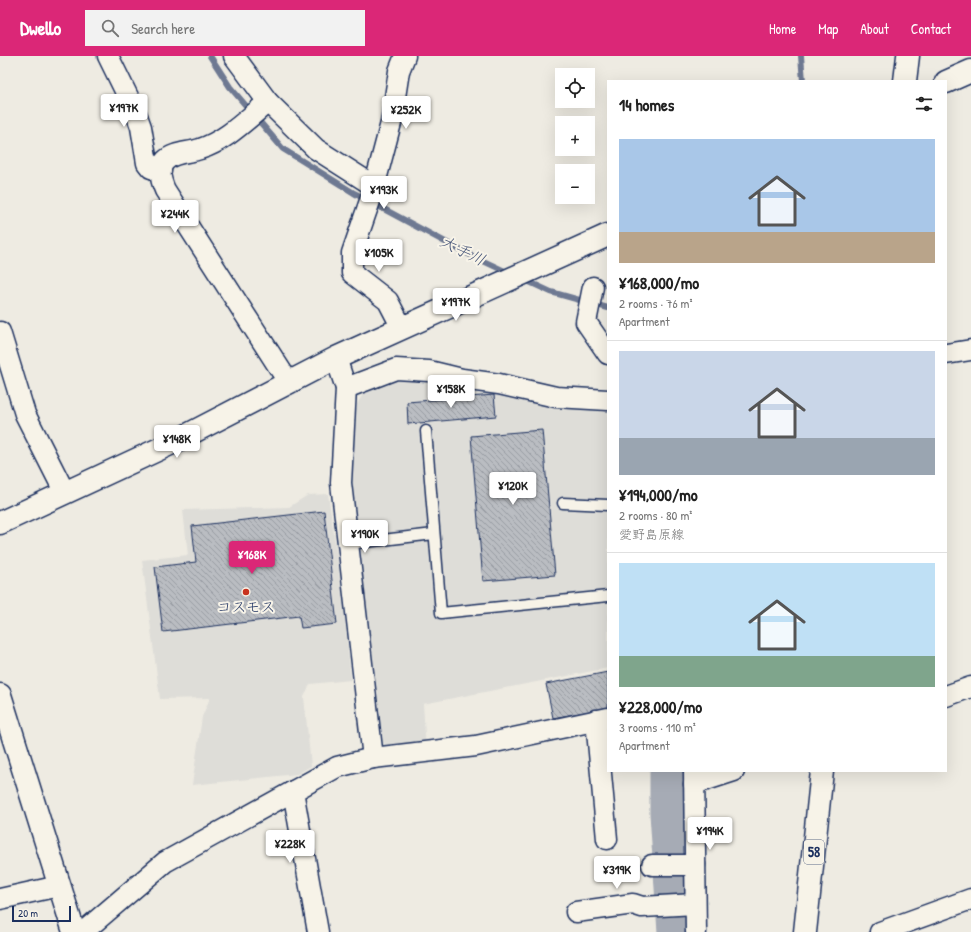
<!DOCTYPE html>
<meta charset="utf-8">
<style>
:root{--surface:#fff;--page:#f2f2f2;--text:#222;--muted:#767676;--line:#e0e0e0;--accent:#db2777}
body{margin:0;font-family:"Patrick Hand","Klee One",sans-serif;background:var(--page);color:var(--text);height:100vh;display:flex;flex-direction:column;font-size:15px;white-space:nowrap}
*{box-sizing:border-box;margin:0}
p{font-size:13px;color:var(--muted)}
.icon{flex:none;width:22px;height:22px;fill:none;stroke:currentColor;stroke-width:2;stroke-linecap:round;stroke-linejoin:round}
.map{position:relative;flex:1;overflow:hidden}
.details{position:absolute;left:607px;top:24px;width:340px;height:692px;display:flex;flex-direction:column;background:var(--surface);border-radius:0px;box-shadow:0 4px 16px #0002}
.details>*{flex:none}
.tools{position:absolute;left:555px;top:12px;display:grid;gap:8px}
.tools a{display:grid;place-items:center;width:40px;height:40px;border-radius:0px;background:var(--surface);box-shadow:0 4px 16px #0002;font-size:20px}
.scale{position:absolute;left:12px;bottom:10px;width:59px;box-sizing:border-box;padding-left:4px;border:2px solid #1b2f5e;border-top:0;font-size:11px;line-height:14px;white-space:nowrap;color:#1b2f5e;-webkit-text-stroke:3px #f7f3e8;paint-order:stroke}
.price{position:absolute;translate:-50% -34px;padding:0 9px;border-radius:4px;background:#fff;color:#222;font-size:13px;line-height:26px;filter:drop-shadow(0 1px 2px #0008)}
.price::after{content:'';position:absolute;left:50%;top:24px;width:12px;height:9px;margin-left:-6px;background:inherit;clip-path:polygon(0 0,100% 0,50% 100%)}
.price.active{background:var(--accent);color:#fff}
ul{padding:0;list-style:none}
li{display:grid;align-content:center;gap:8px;height:212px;padding:0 12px}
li+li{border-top:1px solid var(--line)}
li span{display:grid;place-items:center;height:124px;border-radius:0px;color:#555}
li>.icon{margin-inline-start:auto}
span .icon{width:72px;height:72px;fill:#fffc;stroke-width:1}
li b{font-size:17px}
h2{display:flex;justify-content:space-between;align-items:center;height:48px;padding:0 12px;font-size:17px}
header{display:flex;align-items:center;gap:24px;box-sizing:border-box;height:56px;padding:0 20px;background:var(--accent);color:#fff}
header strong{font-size:19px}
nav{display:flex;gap:22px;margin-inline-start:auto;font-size:14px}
.search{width:280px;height:36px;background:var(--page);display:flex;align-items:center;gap:10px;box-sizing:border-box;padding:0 14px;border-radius:0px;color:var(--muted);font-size:15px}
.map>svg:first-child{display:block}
</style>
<header>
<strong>Dwello</strong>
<div class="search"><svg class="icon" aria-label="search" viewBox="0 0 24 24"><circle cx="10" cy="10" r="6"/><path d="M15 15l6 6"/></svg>Search here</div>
<nav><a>Home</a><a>Map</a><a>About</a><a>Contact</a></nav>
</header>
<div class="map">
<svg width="971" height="876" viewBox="0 0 971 876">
<defs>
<pattern id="building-back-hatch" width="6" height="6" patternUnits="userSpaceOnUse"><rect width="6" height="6" fill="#babdc2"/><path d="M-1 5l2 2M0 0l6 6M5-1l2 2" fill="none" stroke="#969aa1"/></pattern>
</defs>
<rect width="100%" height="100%" fill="#eeebe2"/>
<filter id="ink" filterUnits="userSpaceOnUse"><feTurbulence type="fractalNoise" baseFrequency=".025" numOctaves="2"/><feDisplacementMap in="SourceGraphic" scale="8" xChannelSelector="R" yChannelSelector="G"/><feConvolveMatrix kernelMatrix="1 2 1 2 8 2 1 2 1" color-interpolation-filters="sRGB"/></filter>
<g filter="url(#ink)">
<g fill="#deddd8">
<path d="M400,320L608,350V612L423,648L426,694L384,693L376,685L349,443L357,348L365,335Z"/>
<path d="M328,438L343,539L351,624L310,628L304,641L311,710L297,718L192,729L202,661L210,642L160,643L142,504L188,499L183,454L289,451L308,439Z"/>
</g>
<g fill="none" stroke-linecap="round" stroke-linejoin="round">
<g stroke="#6e7992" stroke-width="6">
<path d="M210,0L230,31L283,93L354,137L462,195L511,218"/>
<path d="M801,0L803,25"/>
<path d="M523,223L551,236L608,252"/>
</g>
<path stroke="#a6abb5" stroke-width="35" d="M667,715V757L675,876"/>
</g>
<g fill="url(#building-back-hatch)" stroke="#1b2f5e">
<path d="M494,339L496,360L408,368L407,346Z"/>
<path d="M542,374L555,519L483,525L471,380Z"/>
<path d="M324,455L337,568L301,572L299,560L163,576L155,511L196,506L192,470Z"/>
<path d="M608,616V652L553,662L546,628Z"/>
</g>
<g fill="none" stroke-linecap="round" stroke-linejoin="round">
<defs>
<g id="service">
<path d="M426,375L441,557L608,540"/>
<path d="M563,447L608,449"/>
<path d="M348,488L434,478"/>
</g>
<g id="minor">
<path d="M108,0L136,57L141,71L147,107L151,112L161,115"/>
<path d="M234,0L268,46L316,93L374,130"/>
<path d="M268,46C247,63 226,85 200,93C189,97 173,96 165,105C157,113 161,125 165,134L289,327"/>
<path d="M593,231L586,266L608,298"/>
<path d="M402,272L388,245L352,217V197L372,139L391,67L399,15L405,0"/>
<path d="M0,276L25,358L65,437"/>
<path d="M946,298L971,294"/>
<path d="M336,302L346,332L341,427L373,702"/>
<path d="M346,332L396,313L429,315L462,323L499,328L556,341L608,344"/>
<path d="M946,640L971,631"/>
<path d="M596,664L607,783"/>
<path d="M694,715L696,876"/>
<path d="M694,728L734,715"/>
<path d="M293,735L318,876"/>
<path d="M652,809H695"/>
<path d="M0,843L59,830"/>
<path d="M576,856L633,848L642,851L695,848"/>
<path d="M83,876L165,806L337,711L373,702L476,690L608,662"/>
<path d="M880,876L971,843"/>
</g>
<g id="tertiary">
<path d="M946,26L971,15"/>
<path d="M0,467L170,388L336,302L608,179"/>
<path d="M0,639L74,876"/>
</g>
<g id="primary">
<path d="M905,25L908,0"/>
<path d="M805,876L822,715"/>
</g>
</defs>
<use href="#service" stroke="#1b2f5e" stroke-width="13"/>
<use href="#minor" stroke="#1b2f5e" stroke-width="23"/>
<use href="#tertiary" stroke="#1b2f5e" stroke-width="25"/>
<use href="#primary" stroke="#1b2f5e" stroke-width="25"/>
<use href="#service" stroke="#f7f3e8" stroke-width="10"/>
<use href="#minor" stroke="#f7f3e8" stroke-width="20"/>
<use href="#tertiary" stroke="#f7f3e8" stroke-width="22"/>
<use href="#primary" stroke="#f7f3e8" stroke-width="22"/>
</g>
</g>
<circle fill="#c8321e" stroke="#f7f3e8" stroke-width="1.5" cx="246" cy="536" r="4"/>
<g text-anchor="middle" stroke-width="4" stroke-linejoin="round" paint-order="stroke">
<rect fill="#f7f3e8" stroke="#5d6a87" stroke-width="1" x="804" y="784" width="20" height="24" rx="3"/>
<g font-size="14" font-weight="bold" fill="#1b2f5e">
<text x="814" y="801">58</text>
</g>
<g font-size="15" fill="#1b2f5e" stroke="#f7f3e8">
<text x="246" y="556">コスモス</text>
</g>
<g font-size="16" font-style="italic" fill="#455478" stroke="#f7f3e8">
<text transform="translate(463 194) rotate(26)" y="6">大手川</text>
</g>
</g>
</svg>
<div class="tools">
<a><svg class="icon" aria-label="locate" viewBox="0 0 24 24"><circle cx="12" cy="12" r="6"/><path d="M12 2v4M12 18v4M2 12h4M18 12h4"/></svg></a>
<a>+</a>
<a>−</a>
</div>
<div class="scale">20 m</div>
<b class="price" style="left:124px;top:72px">¥197K</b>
<b class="price" style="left:406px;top:74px">¥252K</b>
<b class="price" style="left:384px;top:154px">¥193K</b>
<b class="price" style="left:175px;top:178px">¥244K</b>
<b class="price" style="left:379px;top:217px">¥105K</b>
<b class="price" style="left:456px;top:266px">¥197K</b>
<b class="price" style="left:451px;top:353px">¥158K</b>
<b class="price" style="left:177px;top:403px">¥148K</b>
<b class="price" style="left:513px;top:450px">¥120K</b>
<b class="price" style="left:365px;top:498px">¥190K</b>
<b class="price active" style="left:252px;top:519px">¥168K</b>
<b class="price" style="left:710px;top:795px">¥194K</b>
<b class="price" style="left:290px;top:808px">¥228K</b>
<b class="price" style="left:617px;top:834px">¥319K</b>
<section class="details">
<h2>14 homes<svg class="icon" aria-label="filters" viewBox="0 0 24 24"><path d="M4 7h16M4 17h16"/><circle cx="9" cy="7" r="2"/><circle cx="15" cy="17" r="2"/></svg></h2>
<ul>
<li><span style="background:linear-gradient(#a9c7e8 75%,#b9a48a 0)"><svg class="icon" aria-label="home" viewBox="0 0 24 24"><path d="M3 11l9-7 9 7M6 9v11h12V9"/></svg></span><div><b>¥168,000/mo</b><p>2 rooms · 76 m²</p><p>Apartment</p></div></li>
<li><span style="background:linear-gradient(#c9d6e8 70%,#9aa5b1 0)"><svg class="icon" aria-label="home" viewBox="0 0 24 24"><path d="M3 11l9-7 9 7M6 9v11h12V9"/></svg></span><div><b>¥194,000/mo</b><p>2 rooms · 80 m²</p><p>愛野島原線</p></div></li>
<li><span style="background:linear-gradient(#bfe0f5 75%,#7fa58c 0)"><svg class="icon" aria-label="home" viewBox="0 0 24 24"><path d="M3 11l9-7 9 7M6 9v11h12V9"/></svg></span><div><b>¥228,000/mo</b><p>3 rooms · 110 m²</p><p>Apartment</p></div></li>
</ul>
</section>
</div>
